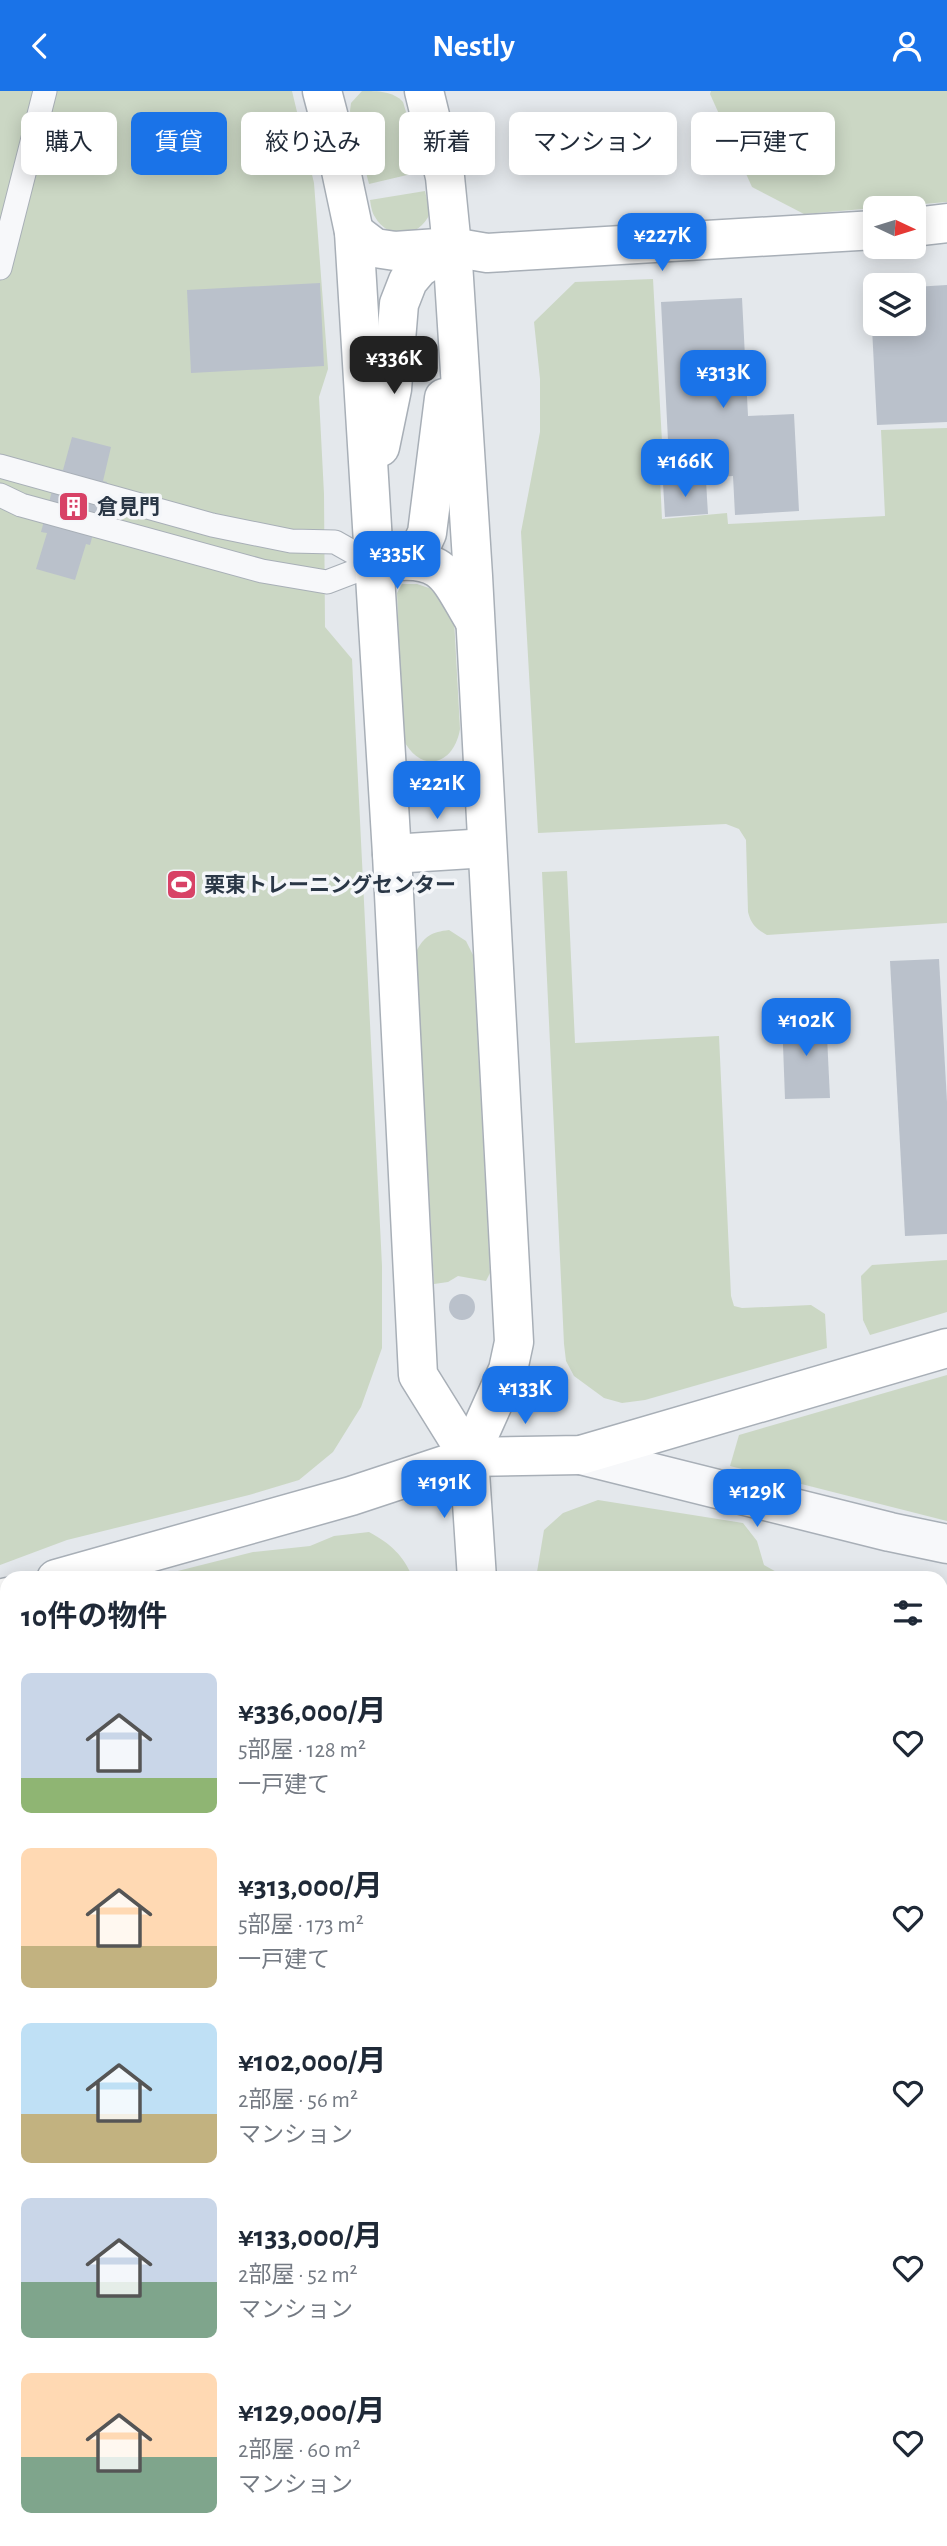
<!DOCTYPE html>
<html lang="ja">
<meta charset="utf-8">
<style>
:root{--surface:#fff;--page:#f2f2f3;--text:#1f2937;--muted:#747a83;--accent:#1a73e8}
body{margin:0;font-family:"Alegreya Sans","Noto Sans JP",sans-serif;background:var(--page);color:var(--text);height:100vh;display:flex;flex-direction:column;font-size:26px;white-space:nowrap}
*{box-sizing:border-box;margin:0}
p{font-size:23px;color:var(--muted)}
.icon{flex:none;width:38px;height:38px;fill:none;stroke:currentColor;stroke-width:2;stroke-linecap:round;stroke-linejoin:round}
.map{position:relative;flex:1;overflow:hidden}
.sheet{position:absolute;left:0px;top:1480px;width:948px;height:975px;display:flex;flex-direction:column;background:var(--surface);border-radius:21px 21px 0 0;box-shadow:0 4px 18px #0003}
.sheet>*{flex:none}
.guide{position:absolute;left:21px;top:21px;width:906px;height:63px;display:flex;gap:14px}
.needle{width:46px;rotate:94deg}
.controls{position:absolute;left:863px;top:105px;display:grid;gap:14px}
.controls a{display:grid;place-items:center;width:63px;height:63px;border-radius:10px;background:var(--surface);box-shadow:0 4px 18px #0003;font-size:35px}
.price{position:absolute;translate:-50% -60px;padding:0 16px;border-radius:14px;background:var(--accent);color:#fff;font-size:23px;line-height:46px;filter:drop-shadow(0 2px 4px #0008)}
.price::after{content:'';position:absolute;left:50%;top:42px;width:21px;height:16px;margin-left:-10px;background:inherit;clip-path:polygon(0 0,100% 0,50% 100%)}
.price.current{background:#222;color:#fff}
ul{padding:0;list-style:none}
li{display:flex;align-items:center;gap:21px;height:175px;padding:0 21px}
li span{display:grid;place-items:center;flex:none;width:196px;height:140px;border-radius:10px;color:#555}
li>.icon{margin-inline-start:auto}
span .icon{width:84px;height:84px;fill:#fffc;stroke-width:1}
li b{font-size:30px}
h2{display:flex;justify-content:space-between;align-items:center;height:84px;padding:0 21px;font-size:30px}
.pill{padding:0 24px;border-radius:10px;background:var(--surface);box-shadow:0 4px 18px #0003;font-size:24px;line-height:63px}
.pill.current{background:var(--accent);color:#fff}
header{display:flex;justify-content:space-between;align-items:center;height:91px;padding:0 21px;background:var(--accent);color:#fff;font-size:32px;font-weight:700}
.map>svg:first-child{display:block}
</style>
<header><svg class="icon" aria-label="back" viewBox="0 0 24 24"><path d="M15 5l-7 7 7 7"/></svg>Nestly<svg class="icon" aria-label="person" viewBox="0 0 24 24"><circle cx="12" cy="8" r="4"/><path d="M4 21q1-7 8-7t8 7"/></svg></header>
<div class="map">
<svg width="947" height="2455" viewBox="0 0 947 2455">
<rect width="100%" height="100%" fill="#e4e8ec"/>
<g fill="#d1d7df">
<path d="M0,2281L7,2284V2448H111V2455H0Z"/>
<path d="M238,2448H351L364,2455H237Z"/>
</g>
<g fill="#cbd7c4">
<path d="M0,0H292L314,92L328,278L319,306L324,403L325,536L352,568L382,1175V1257L361,1316L333,1361L299,1389L249,1404L67,1449L0,1474Z"/>
<path d="M362,0C378,0 393,0 403,11L424,80L369,93L350,20L351,12Z"/>
<path d="M711,0H947V111L804,123L752,96L710,3Z"/>
<path d="M425,100L430,122C420,147 389,150 375,126C372,122 371,115 370,109Z"/>
<path d="M653,188L664,387H660L662,428L727,422L728,433L885,425L881,339L947,337V832L767,844C756,838 751,833 748,821L746,749L739,738L726,733L538,742L521,441L540,341V288L534,231L575,191Z"/>
<path d="M402,493H417L438,500L454,528L460,638C454,674 421,684 403,648L397,502Z"/>
<path d="M567,780L575,952L719,945L731,1205L734,1215L742,1217L811,1214L825,1223L827,1257L645,1309L622,1312L604,1307L574,1285L566,1270L564,1253L542,781Z"/>
<path d="M449,839L466,850L473,864L490,1182L486,1190L458,1185L448,1191L434,1193L416,861C424,845 432,841 449,839Z"/>
<path d="M947,1169V1221L870,1244L863,1229L861,1185L872,1174Z"/>
<path d="M947,1284V1430L730,1375L739,1344Z"/>
<path d="M598,1409L743,1432L757,1450L764,1474L787,1487H536L544,1439L563,1422Z"/>
<path d="M369,1441C391,1453 403,1464 413,1487H150L253,1461L310,1455L334,1445Z"/>
<path d="M7,1538V2070L0,2067V1541Z"/>
<path d="M942,1656L947,1665V1761L942,1766Z"/>
<path d="M947,1842V2362L942,2359V1845Z"/>
</g>
<g fill="#bac1cb">
<path d="M320,192L324,275L191,282L187,199Z"/>
<path d="M947,194V331L877,334L870,198H875V233H914V196Z"/>
<path d="M742,207L748,325L794,323L799,420L735,424L733,385L670,389L661,211Z"/>
<path d="M72,346L111,356L103,390L107,391L90,454L86,453L75,489L36,478L47,442L41,441L58,378L63,379Z"/>
<path d="M706,390L708,423L665,426L663,392Z"/>
<path d="M939,868L947,1011V1143L905,1145L890,870Z"/>
<path d="M826,925L830,1007L785,1008L782,927Z"/>
<circle cx="462" cy="1216" r="13"/>
<path d="M942,2365L947,2368V2428L942,2440Z"/>
<path d="M2,2369H7V2438H0Z"/>
<path d="M31,2448H104V2450L32,2454Z"/>
<path d="M636,2448H666L664,2455H653Z"/>
<path d="M730,2448H768L777,2453L726,2455Z"/>
<path d="M837,2448H893L906,2455H834Z"/>
</g>
<g fill="none" stroke-linecap="round" stroke-linejoin="round">
<defs>
<g id="lane">
<path d="M0,177L45,0"/>
<path d="M0,375L212,434L291,450L335,451L374,473"/>
<path d="M0,404L21,414L262,480L327,491L374,473"/>
<path d="M942,1800L947,1796"/>
</g>
<g id="street">
<path d="M581,1364L890,1441L947,1453"/>
<path d="M216,2455L218,2448"/>
<path d="M683,2455L686,2448"/>
</g>
<g id="secondary">
<path d="M322,0L333,42L354,141L392,763L418,1284L469,1366L477,1488"/>
<path d="M424,0L445,86L452,156L473,485L514,1251L508,1279L469,1366"/>
<path d="M914,136L947,132"/>
<path d="M354,141L375,157L395,160L452,156L487,162L875,139"/>
<path d="M380,356L392,298L399,213L408,190L419,177L452,156"/>
<path d="M412,468L421,455L427,442L444,307"/>
<path d="M390,471C445,464 449,488 474,529"/>
<path d="M392,763L487,757"/>
<path d="M56,1488L351,1405L469,1366L581,1364L947,1257"/>
<path d="M0,1510L7,1506"/>
</g>
<g id="primary">
<path d="M0,2231L7,2234"/>
<path d="M442,2448L456,2455"/>
</g>
</defs>
<use href="#lane" stroke="#a8afb7" stroke-width="25"/>
<use href="#street" stroke="#a8afb7" stroke-width="41"/>
<use href="#secondary" stroke="#a8afb7" stroke-width="41"/>
<use href="#primary" stroke="#a2adb9" stroke-width="41"/>
<use href="#lane" stroke="#f7f8fa" stroke-width="23"/>
<use href="#street" stroke="#f7f8fa" stroke-width="38"/>
<use href="#secondary" stroke="#fff" stroke-width="38"/>
<use href="#primary" stroke="#fff" stroke-width="38"/>
</g>
<defs>
<symbol id="building-square" viewBox="-11 -11 22 22"><rect x="-9" y="-9" width="18" height="18" rx="4" fill="#d84266" stroke="#f4f6f9"/><path d="M-4-6H4V6H1V3H-1V6H-4ZM-2.5-4.3h1.7v1.8h-1.7ZM.8-4.3h1.7v1.8H.8ZM-2.5-1h1.7V.8h-1.7ZM.8-1h1.7V.8H.8Z" fill="#fff"/></symbol>
<symbol id="stadium-square" viewBox="-11 -11 22 22"><rect x="-9" y="-9" width="18" height="18" rx="4" fill="#d84266" stroke="#f4f6f9"/><path d="M0-5a6.5 5 0 1 0 0 10a6.5 5 0 1 0 0-10ZM-3.5-1.8h7v3.6h-7Z" fill="#fff"/></symbol>
</defs>
<g fill-rule="evenodd">
<use href="#building-square" x="56" y="398" width="35" height="35"/>
<use href="#stadium-square" x="164" y="776" width="35" height="35"/>
</g>
<g text-anchor="middle" stroke-width="7" stroke-linejoin="round" paint-order="stroke">
<g font-size="21" font-weight="bold" fill="#2a3746" stroke="#f4f6f9" text-anchor="start">
<text x="97" y="423">倉見門</text>
<text x="204" y="801">栗東トレーニングセンター</text>
</g>
</g>
</svg>
<div class="controls">
<a><svg class="needle" viewBox="-14 -14 28 28"><path d="M0-13l5 13h-10z" fill="#e53935"/><path d="M0 13l5-13h-10z" fill="#747a83"/></svg></a>
<a><svg class="icon" aria-label="layers" viewBox="0 0 24 24"><path d="M12 4l9 5-9 5-9-5zM3 14l9 5 9-5"/></svg></a>
</div>
<b class="price" style="left:662px;top:182px">¥227K</b>
<b class="price current" style="left:394px;top:305px">¥336K</b>
<b class="price" style="left:723px;top:319px">¥313K</b>
<b class="price" style="left:685px;top:408px">¥166K</b>
<b class="price" style="left:397px;top:500px">¥335K</b>
<b class="price" style="left:437px;top:730px">¥221K</b>
<b class="price" style="left:806px;top:967px">¥102K</b>
<b class="price" style="left:525px;top:1335px">¥133K</b>
<b class="price" style="left:444px;top:1429px">¥191K</b>
<b class="price" style="left:757px;top:1438px">¥129K</b>
<div class="guide">
<a class="pill">購入</a>
<a class="pill current">賃貸</a>
<a class="pill">絞り込み</a>
<a class="pill">新着</a>
<a class="pill">マンション</a>
<a class="pill">一戸建て</a>
</div>
<section class="sheet">
<h2>10件の物件<svg class="icon" aria-label="filters" viewBox="0 0 24 24"><path d="M4 7h16M4 17h16"/><circle cx="9" cy="7" r="2"/><circle cx="15" cy="17" r="2"/></svg></h2>
<ul>
<li><span style="background:linear-gradient(#c9d6e8 75%,#8fb573 0)"><svg class="icon" aria-label="home" viewBox="0 0 24 24"><path d="M3 11l9-7 9 7M6 9v11h12V9"/></svg></span><div><b>¥336,000/月</b><p>5部屋 · 128 m²</p><p>一戸建て</p></div><svg class="icon" aria-label="heart" viewBox="0 0 24 24"><path d="M12 20l-8-8c-3-5 5-10 8-4 3-6 11-1 8 4z"/></svg></li>
<li><span style="background:linear-gradient(#ffd9b3 70%,#c2b280 0)"><svg class="icon" aria-label="home" viewBox="0 0 24 24"><path d="M3 11l9-7 9 7M6 9v11h12V9"/></svg></span><div><b>¥313,000/月</b><p>5部屋 · 173 m²</p><p>一戸建て</p></div><svg class="icon" aria-label="heart" viewBox="0 0 24 24"><path d="M12 20l-8-8c-3-5 5-10 8-4 3-6 11-1 8 4z"/></svg></li>
<li><span style="background:linear-gradient(#bfe0f5 65%,#c2b280 0)"><svg class="icon" aria-label="home" viewBox="0 0 24 24"><path d="M3 11l9-7 9 7M6 9v11h12V9"/></svg></span><div><b>¥102,000/月</b><p>2部屋 · 56 m²</p><p>マンション</p></div><svg class="icon" aria-label="heart" viewBox="0 0 24 24"><path d="M12 20l-8-8c-3-5 5-10 8-4 3-6 11-1 8 4z"/></svg></li>
<li><span style="background:linear-gradient(#c9d6e8 60%,#7fa58c 0)"><svg class="icon" aria-label="home" viewBox="0 0 24 24"><path d="M3 11l9-7 9 7M6 9v11h12V9"/></svg></span><div><b>¥133,000/月</b><p>2部屋 · 52 m²</p><p>マンション</p></div><svg class="icon" aria-label="heart" viewBox="0 0 24 24"><path d="M12 20l-8-8c-3-5 5-10 8-4 3-6 11-1 8 4z"/></svg></li>
<li><span style="background:linear-gradient(#ffd9b3 60%,#7fa58c 0)"><svg class="icon" aria-label="home" viewBox="0 0 24 24"><path d="M3 11l9-7 9 7M6 9v11h12V9"/></svg></span><div><b>¥129,000/月</b><p>2部屋 · 60 m²</p><p>マンション</p></div><svg class="icon" aria-label="heart" viewBox="0 0 24 24"><path d="M12 20l-8-8c-3-5 5-10 8-4 3-6 11-1 8 4z"/></svg></li>
</ul>
</section>
</div>
